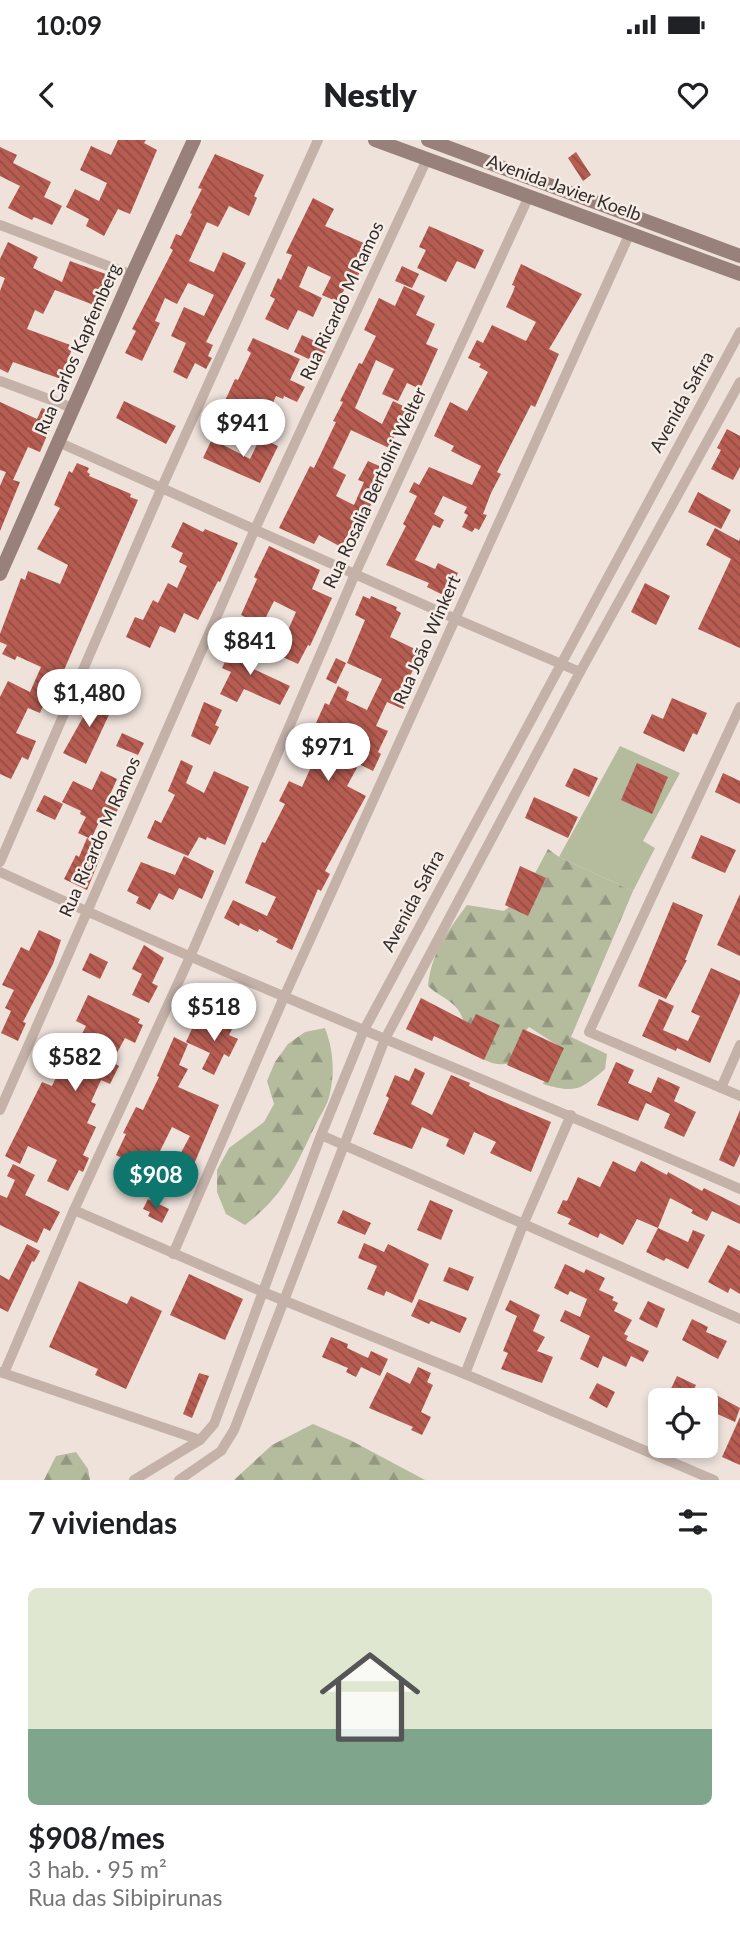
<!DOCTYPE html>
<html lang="es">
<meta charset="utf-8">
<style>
:root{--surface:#fff;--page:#f2f2f2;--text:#202124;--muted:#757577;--accent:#0f766e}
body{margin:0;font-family:Lato,sans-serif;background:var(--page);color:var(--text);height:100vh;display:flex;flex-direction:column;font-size:26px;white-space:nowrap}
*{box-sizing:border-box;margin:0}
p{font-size:23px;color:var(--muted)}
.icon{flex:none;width:38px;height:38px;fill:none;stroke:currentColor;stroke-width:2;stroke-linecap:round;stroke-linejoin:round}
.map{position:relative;height:1340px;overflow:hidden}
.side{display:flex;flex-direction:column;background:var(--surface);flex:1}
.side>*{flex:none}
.buttons{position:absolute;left:648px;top:1248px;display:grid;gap:14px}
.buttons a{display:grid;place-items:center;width:70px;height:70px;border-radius:10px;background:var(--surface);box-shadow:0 4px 10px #0003;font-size:35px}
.price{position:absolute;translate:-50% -60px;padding:0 16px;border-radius:24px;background:#fff;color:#222;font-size:23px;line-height:46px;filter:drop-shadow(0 2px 4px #0008)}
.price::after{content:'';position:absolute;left:50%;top:42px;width:21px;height:16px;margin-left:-10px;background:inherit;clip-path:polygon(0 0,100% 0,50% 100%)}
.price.active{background:var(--accent);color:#fff}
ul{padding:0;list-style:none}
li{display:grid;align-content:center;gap:14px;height:371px;padding:0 28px}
li span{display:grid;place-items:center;height:217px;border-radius:10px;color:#555}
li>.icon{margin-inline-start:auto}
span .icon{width:126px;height:126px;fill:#fffc;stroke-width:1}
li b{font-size:30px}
h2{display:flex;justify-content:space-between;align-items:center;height:84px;padding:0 28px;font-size:30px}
.status{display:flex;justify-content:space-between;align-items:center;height:49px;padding:0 35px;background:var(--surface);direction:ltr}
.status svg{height:19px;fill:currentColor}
header{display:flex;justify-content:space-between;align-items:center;height:91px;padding:0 28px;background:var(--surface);font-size:32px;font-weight:800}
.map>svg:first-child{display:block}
</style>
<div class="status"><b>10:09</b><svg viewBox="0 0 49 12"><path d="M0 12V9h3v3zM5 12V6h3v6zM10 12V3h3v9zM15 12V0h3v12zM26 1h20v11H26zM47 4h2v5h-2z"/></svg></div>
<header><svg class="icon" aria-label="back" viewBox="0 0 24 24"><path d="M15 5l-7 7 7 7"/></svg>Nestly<svg class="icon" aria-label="heart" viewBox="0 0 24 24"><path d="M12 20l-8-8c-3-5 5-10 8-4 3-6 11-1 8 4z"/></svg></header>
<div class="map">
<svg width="740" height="1340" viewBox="0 0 740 1340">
<defs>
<pattern id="forest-firs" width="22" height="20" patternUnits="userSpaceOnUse" patternTransform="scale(1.75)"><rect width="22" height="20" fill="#b5bb9d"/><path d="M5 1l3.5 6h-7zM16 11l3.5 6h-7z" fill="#949880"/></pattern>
<pattern id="building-back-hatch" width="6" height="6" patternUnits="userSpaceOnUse" patternTransform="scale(1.75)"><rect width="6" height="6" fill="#b65c51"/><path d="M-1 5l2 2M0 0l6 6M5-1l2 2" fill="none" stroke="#954c43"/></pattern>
</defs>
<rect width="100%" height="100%" fill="#eee2db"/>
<g fill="url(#forest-firs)">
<path d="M548,709L559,717L633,751L571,897L607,914L605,929C580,951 574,953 543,944L557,905L529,887L522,895L515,921C497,930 481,919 467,908C466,893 466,878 455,866C447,858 436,854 428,846C432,811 447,792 467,765L504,771L523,756Z"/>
<path d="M325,888C333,909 335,931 330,953C328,965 319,977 314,988C294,1030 283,1056 245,1085L226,1074L217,1052V1030L229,1008L264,982L274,964L267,941L275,922L288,904L305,892Z"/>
<path d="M313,1284L350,1300L425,1340H234L272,1305Z"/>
<path d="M76,1312L88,1329L90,1340H44L56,1316Z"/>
</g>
<path fill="#b5bb9d" d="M620,606L680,633L643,701L655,708L633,751L559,717Z"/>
<g fill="url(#building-back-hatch)" fill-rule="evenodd">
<path d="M118,0H146L144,3L157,10L130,74L118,69L104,96L86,86L89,79L66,67L75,49L99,61L107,43L80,30L91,6L111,15Z"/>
<path d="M0,7L17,15L13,23L51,42L44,57L62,66L52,85L34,77L32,80L8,68L20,46L0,36Z"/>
<path d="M576,12L591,35L583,41L568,18Z"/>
<path d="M215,14L264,35L254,56L257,58L249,76L229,66L218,87L207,82L189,121L214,132L223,112L246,123L206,202L213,205L208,216L212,218L206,229L195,223L187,239L173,232L186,203L171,196L184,167L204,176L214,155L193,145L188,143L177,164L165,158L155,181L160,183L142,221L125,213L136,191L132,189L173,110L170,108L176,94L181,96L192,74L190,73L202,49L198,48Z"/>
<path d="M313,58L334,69L325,86L366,104L356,124L362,127L353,147L347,144L338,162L322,155L331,137L308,126L299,147L322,158L313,177L298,170L288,190L265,179L275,159L270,156L278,138L281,140L292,115L286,113Z"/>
<path d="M429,86L484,110L475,129L457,121L446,142L417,128L426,110L419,107Z"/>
<path d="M8,102L38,117L33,128L62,142L70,121L111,136L99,167L55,150L43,174L35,170L27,189L73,206L61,239L13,222L8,233L0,229V151L5,138L0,136V119Z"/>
<path d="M521,124L582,154L549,209L559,214L535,267L531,265L497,332L501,334L491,353L483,374L487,375L479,390L475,388L472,392L462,387L468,375L464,373L467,367L443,356L434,374L444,380L440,388L433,385L415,420L435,429L438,423L458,433L451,446L448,445L443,455L427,447L429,443L386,425L406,386L403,384L417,356L409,352L414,342L419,345L429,327L472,345L481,326L451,311L454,306L434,296L450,262L467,271L488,232L479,227L481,224L468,218L477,200L483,203L492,185L526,201L536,182L506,167L513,152L515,146L512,145Z"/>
<path d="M402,126L419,134L412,148L395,141Z"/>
<path d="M404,146L425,156L416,175L435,184L426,204L438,209L420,249L407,243L398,261L382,254L394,229L376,220L355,268L382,284L393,261L407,268L389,308L351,290L333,328L346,335L336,356L354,365L364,342L358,340L368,321L388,330L365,377L359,374L341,407L319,395L314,404L279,388L310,326L314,328L336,282L333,281L343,262L340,261L359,223L362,224L376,196L364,190L379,158L395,166Z"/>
<path d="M302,195L328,207L319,224L294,212Z"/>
<path d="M253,198L300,219L290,240L305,247L297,262L284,256L283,259L276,256L268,274L265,273L263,275L253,270L245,289L218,276L235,239L238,240L251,213L247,210Z"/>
<path d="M124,261L176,286L166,304L116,278Z"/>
<path d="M0,262L37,279L42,268L56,274L40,312L28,307L13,340L20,342L0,391V346L6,332L0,330Z"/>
<path d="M727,289L740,296V327L733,340L711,329L721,310L717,308Z"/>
<path d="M260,298L278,306L260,343L203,318L212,299L250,319Z"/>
<path d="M77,323L89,328L87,332L90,334L89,336L131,354L130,357L138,360L61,537L56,535L40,573L28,568L16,593L36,601L28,620L22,617L11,639L0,634V557L8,541L30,552L41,527L17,516L15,520L2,514L7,505L0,502V494L21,438L25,440L28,431L60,444L68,425L37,409L60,368L54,365L69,331L72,333Z"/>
<path d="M698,352L731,370L721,389L688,372Z"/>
<path d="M183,382L203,392L205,389L238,403L220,442L218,441L198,480L184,473L175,493L160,486L150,508L126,497L135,477L143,480L153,460L158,463L168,443L177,448L187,426L179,422L183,413L171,407Z"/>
<path d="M715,388L739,401L740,398V508L698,489L731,419L706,405Z"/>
<path d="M269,406L320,430L312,449L332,458L310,506L308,505L298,524L248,501L257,483L285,497L296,472L274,461L262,485L241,475L257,439L254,437Z"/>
<path d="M645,443L670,456L656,485L631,472Z"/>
<path d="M363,456L370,459L371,456L397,467L396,470L401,473L390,497L419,511L410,528L413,530L404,549L410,553L403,569L387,562L376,586L388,591L378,612L381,614L373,631L359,624L347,646L366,656L325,731L330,734L321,751L318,749L292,810L276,802L278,799L259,789L258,792L240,783L239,786L224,778L233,760L267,776L276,757L245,743L262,702L265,703L285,664L279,661L289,641L302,647L311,627L299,621L325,563L329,565L338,546L349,552L346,560L367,570L382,539L347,523L365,480L355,475Z"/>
<path d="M237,498L254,506L245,525L290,546L280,565L244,549L237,562L220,554L231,532L222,528Z"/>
<path d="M336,518L346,523L336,544L326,539Z"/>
<path d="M92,553L114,564L86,624L63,613L86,572L83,570Z"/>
<path d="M672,558L707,573L697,595L693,593L684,612L643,593L652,574L663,579Z"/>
<path d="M204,562L222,570L215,585L219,587L210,605L191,596Z"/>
<path d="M122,593L144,603L138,615L116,606Z"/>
<path d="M181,620L193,626L186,643L204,653L214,631L249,647L225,705L207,697L206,700L199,697L188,716L147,698L155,680L161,683L175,655L168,651Z"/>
<path d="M637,623L668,637L652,674L621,660Z"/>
<path d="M574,628L598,638L589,657L565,646Z"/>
<path d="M101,631L117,639L108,659L120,665L112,681L102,676L91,699L78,693L86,677L80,674L81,671L62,662L73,641L92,650Z"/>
<path d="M723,633L740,641V664L715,652Z"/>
<path d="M44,655L63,664L55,680L36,671Z"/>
<path d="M534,657L578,677L568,698L525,678Z"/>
<path d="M701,695L736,710L725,733L691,718Z"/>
<path d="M87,698L101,705L98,711L102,713L87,750L64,739L76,715L79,717Z"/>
<path d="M184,716L214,731L202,759L179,748L173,760L159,753L150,770L136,763L139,757L127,751L141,722L175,735Z"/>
<path d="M520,726L546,738L528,776L505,765Z"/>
<path d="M740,754V816L717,805Z"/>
<path d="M673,762L703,775L685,820H687L666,859L638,846Z"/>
<path d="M39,790L61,800L53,824L23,882L26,883L18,901L1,893L11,871L5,868L14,850L2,845L21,807L29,811Z"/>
<path d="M144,805L164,818L152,843L158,846L149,863L132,855L142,834L132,829Z"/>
<path d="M90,813L108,822L100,839L82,830Z"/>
<path d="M711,828L740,841V853L710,923L677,908L676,911L642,896L659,859L674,866L663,890L688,901L700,876L691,872Z"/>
<path d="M88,855L140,879L138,883L143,885L135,903L125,898L112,922L119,926L110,944L101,940L91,962L96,964L87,983L96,987L83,1015L89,1018L83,1032L79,1030L68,1051L47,1041L57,1020L28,1006L20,1024L5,1016L42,942L52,946L65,918L59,915L66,901L76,906L86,886L76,881Z"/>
<path d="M421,858L471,884L476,874L500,885L484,920L434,896L432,901L406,889Z"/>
<path d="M190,859L209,869L202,884L182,874Z"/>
<path d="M229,873L238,878L229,895L238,899L229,917L224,914L214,935L202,929L210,913L186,902L195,882L219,894Z"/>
<path d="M523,889L564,908L548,943L507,925Z"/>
<path d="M174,897L188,904L179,925L188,929L178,947L219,965L189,1036L178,1031L173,1042L154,1033L143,1054L130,1048L139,1027L116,1015L126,994L123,993L136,967L143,970L159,937L157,936ZM172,987L190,996L177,1020L160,1011Z"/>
<path d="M616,922L634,930L628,943L651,953L658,937L680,947L674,961L696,972L684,997L664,988L670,974L646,963L638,981L597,965Z"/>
<path d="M415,928L425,933L411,964L432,975L451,935L470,943L469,946L490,956L551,982L531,1032L490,1013L496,1002L474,992L464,1015L446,1006L449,999L422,987L412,1009L373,994L389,958L386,956L395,935L409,941Z"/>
<path d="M740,970V1014L734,1027L719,1020Z"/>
<path d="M613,1021L635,1032L641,1021L667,1035L668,1032L702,1051L704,1048L740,1066V1084L712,1071L707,1081L691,1073L693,1070L670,1058L658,1088L637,1079L623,1105L600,1093L598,1098L568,1084L571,1079L557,1073L563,1060L567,1061L578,1037L600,1047Z"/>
<path d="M13,1024L35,1035L25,1055L60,1072L50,1091L44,1088L37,1103L0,1085V1055L7,1058L15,1040L7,1036Z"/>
<path d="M148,1059L169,1069L162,1083L148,1076L150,1072L143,1069Z"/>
<path d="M430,1060L453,1070L441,1100L417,1090Z"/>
<path d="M343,1070L371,1083L365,1095L337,1083Z"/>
<path d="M658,1088L688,1102L693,1090L705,1095L688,1129L666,1118L664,1121L646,1112Z"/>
<path d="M364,1103L384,1112L388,1104L429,1124L412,1163L386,1151L384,1156L367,1149L377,1126L358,1118Z"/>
<path d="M27,1104L40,1111L34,1122L32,1121L8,1172L0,1168V1135L9,1140Z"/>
<path d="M728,1105L740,1111V1154L730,1148L728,1153L708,1142Z"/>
<path d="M565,1124L584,1133L586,1129L605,1138L599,1150L614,1157L612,1160L618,1163L614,1171L632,1180L624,1194L628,1196L626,1200L649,1211L643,1222L631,1216L626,1227L603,1216L598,1228L580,1219L590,1196L560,1181L565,1170L580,1177L587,1159L570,1151L568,1155L554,1148Z"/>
<path d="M449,1127L474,1137L468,1151L443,1141Z"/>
<path d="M189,1134L243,1159L225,1200L170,1175Z"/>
<path d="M79,1141L127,1164L131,1156L162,1171L126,1249L95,1235L98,1229L49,1207Z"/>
<path d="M419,1159L467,1178L460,1193L431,1181L429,1184L411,1176Z"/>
<path d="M510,1160L540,1175L533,1191L545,1197L537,1211L553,1217L542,1243L501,1229L508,1213L503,1211L517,1176L505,1170Z"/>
<path d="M648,1161L665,1169L657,1188L639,1179Z"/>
<path d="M692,1179L708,1187L706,1192L727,1201L718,1219L682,1200Z"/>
<path d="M331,1197L348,1204L347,1208L368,1218L371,1211L388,1219L380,1236L361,1227L356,1237L346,1232L348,1228L322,1217Z"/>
<path d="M418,1227L431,1233L427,1242L433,1245L421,1272L431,1277L422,1295L411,1290L413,1287L369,1268L387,1232L410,1244Z"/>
<path d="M199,1233L209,1236L192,1278L183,1274Z"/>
<path d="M677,1236L696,1245L689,1260H680L668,1255Z"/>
<path d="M597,1243L615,1252L607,1268L589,1258Z"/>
<path d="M705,1249L740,1268L735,1282L713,1272L705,1289Z"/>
<path d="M740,1277V1325L722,1317Z"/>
</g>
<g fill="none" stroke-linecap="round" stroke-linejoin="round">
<g stroke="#c4b2a9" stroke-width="10">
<path d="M0,85L132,135"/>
<path d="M0,241L73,268"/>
<path d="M58,302L456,479L580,532"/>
<path d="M740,567L589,892L740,956"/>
<path d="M0,722L162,347L318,0"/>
<path d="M0,732C244,844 494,942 740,1049"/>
<path d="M721,948L740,905"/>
<path d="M0,970L255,389L427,19"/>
<path d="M321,995L740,1179"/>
<path d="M74,1070L263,1152L465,1234L714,1340"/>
<path d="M173,1114L284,857L630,93"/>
<path d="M0,1232L200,1300"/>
<path d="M4,1233L74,1070L190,817L355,434L529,56"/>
<path d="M465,1234L523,1085L571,975"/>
<path d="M134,1340L200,1300L214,1284L321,995L364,890L740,192"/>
<path d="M179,1340L221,1311L234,1290L385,899L580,532L740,242"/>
</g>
<g stroke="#98817a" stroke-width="14">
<path d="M375,0L740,134"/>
<path d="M428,0L740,116"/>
<path d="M0,434L132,135L194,0"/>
</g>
</g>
<g text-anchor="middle" stroke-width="5" stroke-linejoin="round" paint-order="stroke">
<g font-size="18" fill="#322a28" stroke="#f6ede7">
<text transform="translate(564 48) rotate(20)" y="6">Avenida Javier Koelb</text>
<text transform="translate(342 161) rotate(-65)" y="6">Rua Ricardo M Ramos</text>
<text transform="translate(78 209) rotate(-66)" y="6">Rua Carlos Kapfemberg</text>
<text transform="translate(682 262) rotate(-61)" y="6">Avenida Safira</text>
<text transform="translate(375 348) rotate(-65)" y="6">Rua Rosalia Bertolini Welter</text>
<text transform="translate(427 500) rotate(-66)" y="6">Rua João Winkert</text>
<text transform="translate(100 697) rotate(-66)" y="6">Rua Ricardo M Ramos</text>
<text transform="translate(413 761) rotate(-62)" y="6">Avenida Safira</text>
</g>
</g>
</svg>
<div class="buttons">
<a><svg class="icon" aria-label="locate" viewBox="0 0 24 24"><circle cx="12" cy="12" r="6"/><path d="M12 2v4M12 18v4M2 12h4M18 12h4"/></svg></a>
</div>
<b class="price" style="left:243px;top:319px">$941</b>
<b class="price" style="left:250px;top:537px">$841</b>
<b class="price" style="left:89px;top:589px">$1,480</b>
<b class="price" style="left:328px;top:643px">$971</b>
<b class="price" style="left:214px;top:903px">$518</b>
<b class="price" style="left:75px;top:953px">$582</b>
<b class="price active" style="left:156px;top:1071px">$908</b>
</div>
<section class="side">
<h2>7 viviendas<svg class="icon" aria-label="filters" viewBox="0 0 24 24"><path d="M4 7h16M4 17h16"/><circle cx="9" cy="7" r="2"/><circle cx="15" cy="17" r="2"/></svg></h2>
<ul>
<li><span style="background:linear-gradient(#dfe7d0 65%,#7fa58c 0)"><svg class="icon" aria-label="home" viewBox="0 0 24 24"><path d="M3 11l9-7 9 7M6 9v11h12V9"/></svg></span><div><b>$908/mes</b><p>3 hab. · 95 m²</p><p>Rua das Sibipirunas</p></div></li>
</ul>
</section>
